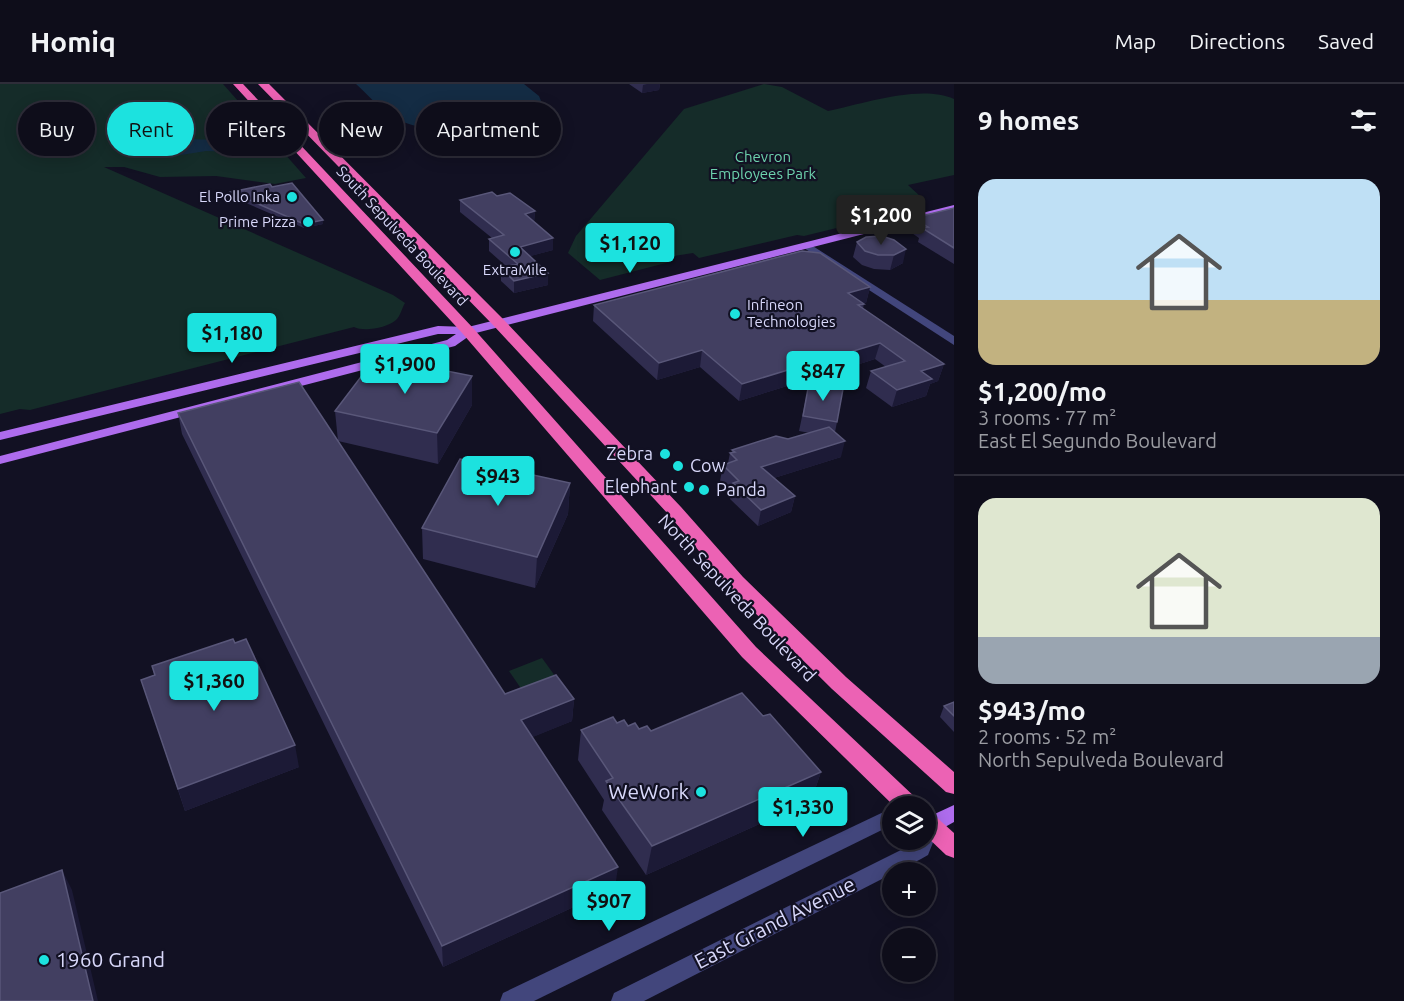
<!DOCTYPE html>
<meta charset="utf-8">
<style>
:root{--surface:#0e0d1a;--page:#1c1b27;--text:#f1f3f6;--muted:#9b9ca2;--line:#2e2d39;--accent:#1ce2df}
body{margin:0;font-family:Ubuntu,sans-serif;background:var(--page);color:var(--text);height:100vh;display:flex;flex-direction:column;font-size:22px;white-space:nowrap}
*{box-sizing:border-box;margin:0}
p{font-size:20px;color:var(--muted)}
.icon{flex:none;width:33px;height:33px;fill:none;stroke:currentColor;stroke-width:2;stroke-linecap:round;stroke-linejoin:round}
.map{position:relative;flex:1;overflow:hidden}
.side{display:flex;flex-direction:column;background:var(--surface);width:450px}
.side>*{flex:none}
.top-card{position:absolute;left:18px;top:18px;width:570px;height:54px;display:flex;gap:12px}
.fabs{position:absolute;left:882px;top:712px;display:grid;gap:12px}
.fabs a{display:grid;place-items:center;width:54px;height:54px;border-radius:50%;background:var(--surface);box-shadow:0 3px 15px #0003,0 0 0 2px var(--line);font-size:30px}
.price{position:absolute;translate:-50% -51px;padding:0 14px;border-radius:6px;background:var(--accent);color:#111;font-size:20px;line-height:39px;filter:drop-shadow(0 2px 3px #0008)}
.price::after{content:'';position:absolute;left:50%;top:36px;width:18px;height:14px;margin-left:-9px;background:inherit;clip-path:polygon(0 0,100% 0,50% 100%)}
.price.selected{background:#222;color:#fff}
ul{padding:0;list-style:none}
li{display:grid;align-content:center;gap:12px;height:318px;padding:0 24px}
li+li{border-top:2px solid var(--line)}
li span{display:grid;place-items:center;height:186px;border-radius:18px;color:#555}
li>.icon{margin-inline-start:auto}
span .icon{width:108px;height:108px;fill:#fffc;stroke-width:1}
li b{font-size:26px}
h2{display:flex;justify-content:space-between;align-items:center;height:72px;padding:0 24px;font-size:26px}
.pill{padding:0 21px;border-radius:27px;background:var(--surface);box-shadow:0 3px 15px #0003,0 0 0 2px var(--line);font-size:21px;line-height:54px}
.pill.selected{background:var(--accent);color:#111}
header{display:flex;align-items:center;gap:36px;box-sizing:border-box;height:84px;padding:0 30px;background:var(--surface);border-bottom:2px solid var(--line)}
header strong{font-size:28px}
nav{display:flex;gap:33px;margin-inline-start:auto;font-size:21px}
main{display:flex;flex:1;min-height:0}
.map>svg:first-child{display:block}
</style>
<header>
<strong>Homiq</strong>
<nav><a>Map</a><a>Directions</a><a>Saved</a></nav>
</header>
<main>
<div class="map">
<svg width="954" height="917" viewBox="0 0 954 917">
<rect width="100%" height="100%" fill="#121123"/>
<g fill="#152c29">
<path d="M0,0H223L306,94L275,100L216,92L160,93L124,83H104L393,211L405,219C402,224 400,233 396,236C387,244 364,248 354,243L30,326L20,325L0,330Z"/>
<path d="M764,0L782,3L828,27C863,20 920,0 954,15V91L908,101L922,114L908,118L910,126L804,152L797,151L699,174L693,169L674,172L666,179L600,196L568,169L576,152L684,25Z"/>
<path d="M542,574L563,603L529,616L509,587Z"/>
</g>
<g fill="#142c44">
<path d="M356,0H524L539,12L541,17C521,57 429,53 395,34C381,26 368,11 356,0Z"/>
<path d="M225,38L237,42L242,52L256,58L258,63L234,68L206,67L181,71L143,59C163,41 186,59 209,55L214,49L208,42Z"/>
</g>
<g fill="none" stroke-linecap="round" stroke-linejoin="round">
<g fill="#42467c" fill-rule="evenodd">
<path d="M808,159L954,252V261L804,164V160Z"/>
<path d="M892,724V741L534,917H500L503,909Z"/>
<path d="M926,748L931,750L934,756L928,771L921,775L644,917H611L614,909L907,763L914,756H926Z"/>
</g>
<g fill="#ae6ced" fill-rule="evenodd">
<path d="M954,121V127L472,250L455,262L0,380V372L447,256L456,250H438L0,356V348L438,242L468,243Z"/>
<path d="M954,721V738L936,748L926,749V734Z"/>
</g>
<g fill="#ec62b4" fill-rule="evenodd">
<path d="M233,0H243L473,244L756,563L918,716L921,723H895L742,573L463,250Z"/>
<path d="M258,0H269L504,236L681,423L743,493L846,593L954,688V710L946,708L832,605L729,503L669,431L494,242Z"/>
<path d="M926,728L934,731L954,749V774L946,771L926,752Z"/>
</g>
</g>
<g fill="#302d4f">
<path d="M629,0H660L659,6L642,9Z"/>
<path d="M272,103L323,136V140L304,144L232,113L231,108Z"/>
<path d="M497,112L535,127L534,138L553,154V166L530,172L548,201L514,209L501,197V184L507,183L489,167V155L492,154L460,128V116Z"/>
<path d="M954,124V180L918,158L919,154L909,147L913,134Z"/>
<path d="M882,152L903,179L890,186L874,185L862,181L853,173L857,158Z"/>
<path d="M870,203L866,219H864L863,225L944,280L938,297L930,300L926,312L892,323L866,304L871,287L886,283L875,275L841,286L840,290L810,299L837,338L835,348L841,373L774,394L795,412L791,428L758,442L730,415L731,408L720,397L723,381L728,379L730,369L732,368V366L788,355L810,349L799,347L810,295L739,317L700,283L657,296L593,237L594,221Z"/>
<path d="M472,292V321L438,380L338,357L335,327Z"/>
<path d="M178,329L505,610L574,615L572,637L532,653L615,804L443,883L182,350Z"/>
<path d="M570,399L568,430L535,504L423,475L422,444Z"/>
<path d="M152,582L299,683L185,727L141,596L154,591Z"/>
<path d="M954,618V648L940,633L944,622Z"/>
<path d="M763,632L821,688L811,717L646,791L602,726L604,716L578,676L581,646L617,639L639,645L651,647Z"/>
</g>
<g fill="#1c1a36">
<path d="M647,0H660L659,6L642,9L643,1Z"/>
<path d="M535,127L534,139L525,130Z"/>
<path d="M323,136V140L304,144V140Z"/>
<path d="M553,154V166L520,175V163Z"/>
<path d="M906,165L903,179L890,186L894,171Z"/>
<path d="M548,189V201L514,209V197Z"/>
<path d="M870,203L866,219L844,225L848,209Z"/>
<path d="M880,259L875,275L841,286L840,290L809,300L813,283L840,271Z"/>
<path d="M702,266L700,283L657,296L659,279Z"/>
<path d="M814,278L810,295L739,317L742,300Z"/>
<path d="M944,280L938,297L930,300L926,312L892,323L897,306L921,287Z"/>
<path d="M472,292V321L438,380L437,349Z"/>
<path d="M845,357L841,373L758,399L761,383Z"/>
<path d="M570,399L568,430L535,504L537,473Z"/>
<path d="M795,412L791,428L758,442L761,426Z"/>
<path d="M574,615L572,637L521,658V636Z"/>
<path d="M295,661L299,683L185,727L178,705Z"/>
<path d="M821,688L811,717L646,791L652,762Z"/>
<path d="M618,783L615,804L443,883L442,862Z"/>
<path d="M62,786L72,806L98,917H93Z"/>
</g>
<g fill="#423f61" stroke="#595779" stroke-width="1.5">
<path d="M292,99L323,136L304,140L231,108L270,100L272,103Z"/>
<path d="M492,108L497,112L510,109L535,127L525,130L553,154L520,163L548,189L514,197L501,184L518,180L489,155L504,151L460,116Z"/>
<path d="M954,124V164L922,144L928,143L913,134Z"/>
<path d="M882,152L894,156L906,165L894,171H878L865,167L857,158L866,153Z"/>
<path d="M802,167L820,169L870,203L848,209L864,220L858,221L944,280L921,287L932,295L897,306L871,287L905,277L880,259L840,271L844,274L813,283L814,278L742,300L702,266L659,279L594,221Z"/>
<path d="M376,273L472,292L437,349L335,327Z"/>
<path d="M299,298L505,610L556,591L574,615L521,636L618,783L442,862L178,329Z"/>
<path d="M809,299L843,305L837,338L803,332Z"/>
<path d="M829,343L845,357L761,383L795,412L761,426L733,399L739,397L723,381L737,376L730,369L735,368L732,366L776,352L788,355Z"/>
<path d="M460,375L570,399L537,473L422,444Z"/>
<path d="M233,555L235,559L246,555L295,661L178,705L141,596L155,591L152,582Z"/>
<path d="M742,609L763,632L770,630L821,688L652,762L606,697L613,694L581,646L613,633L617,639L624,636L628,642L635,639L639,645L647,642L651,647Z"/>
<path d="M954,618V632L944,622Z"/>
<path d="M62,786L93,917H0V809Z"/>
</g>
<g fill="#1ce2df" stroke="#121123" stroke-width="2">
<circle cx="292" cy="113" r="6"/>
<circle cx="308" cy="138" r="6"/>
<circle cx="515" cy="168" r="6"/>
<circle cx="735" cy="230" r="6"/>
<circle cx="665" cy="370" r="6"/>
<circle cx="678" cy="382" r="6"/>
<circle cx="689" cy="403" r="6"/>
<circle cx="704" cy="406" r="6"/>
<circle cx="701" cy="708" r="6"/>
<circle cx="44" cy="876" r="6"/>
</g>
<g text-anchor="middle" stroke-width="4.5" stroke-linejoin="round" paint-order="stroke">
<g font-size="15" fill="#6dd2ad" stroke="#121123">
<text x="763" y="78">Chevron<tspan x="763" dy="17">Employees Park</tspan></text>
</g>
<g font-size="15" fill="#d8d8fa" stroke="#121123" text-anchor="end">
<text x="280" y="118">El Pollo Inka</text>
<text x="296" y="143">Prime Pizza</text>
<text x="515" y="191" text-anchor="middle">ExtraMile</text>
<text x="747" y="226" text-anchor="start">Infineon<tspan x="747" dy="17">Technologies</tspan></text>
</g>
<g font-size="15" fill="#d8d8fa" stroke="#121123">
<text transform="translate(402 152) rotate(47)" y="5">South Sepulveda Boulevard</text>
</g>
<g font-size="18" fill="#d8d8fa" stroke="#121123" text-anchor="end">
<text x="653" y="376">Zebra</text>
<text x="690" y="388" text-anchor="start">Cow</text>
<text x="677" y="409">Elephant</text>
<text x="716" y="412" text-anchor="start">Panda</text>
</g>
<g font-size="18" fill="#d8d8fa" stroke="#121123">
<text transform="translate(737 514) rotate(47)" y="6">North Sepulveda Boulevard</text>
</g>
<g font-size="21" fill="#d8d8fa" stroke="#121123" text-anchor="end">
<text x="689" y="715">WeWork</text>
<text x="56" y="883" text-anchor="start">1960 Grand</text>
</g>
<g font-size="21" fill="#d8d8fa" stroke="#121123">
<text transform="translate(775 839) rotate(-27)" y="7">East Grand Avenue</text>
</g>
</g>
</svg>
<div class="fabs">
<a><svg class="icon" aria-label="layers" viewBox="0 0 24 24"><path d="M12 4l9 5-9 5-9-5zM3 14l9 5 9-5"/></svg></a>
<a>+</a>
<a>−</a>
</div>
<b class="price selected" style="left:881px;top:162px">$1,200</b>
<b class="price" style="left:630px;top:190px">$1,120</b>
<b class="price" style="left:232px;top:280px">$1,180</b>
<b class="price" style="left:405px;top:311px">$1,900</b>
<b class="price" style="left:823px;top:318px">$847</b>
<b class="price" style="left:498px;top:423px">$943</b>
<b class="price" style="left:214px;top:628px">$1,360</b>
<b class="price" style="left:803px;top:754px">$1,330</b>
<b class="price" style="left:609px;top:848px">$907</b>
<div class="top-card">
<a class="pill">Buy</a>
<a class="pill selected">Rent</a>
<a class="pill">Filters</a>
<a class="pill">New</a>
<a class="pill">Apartment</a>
</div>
</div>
<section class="side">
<h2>9 homes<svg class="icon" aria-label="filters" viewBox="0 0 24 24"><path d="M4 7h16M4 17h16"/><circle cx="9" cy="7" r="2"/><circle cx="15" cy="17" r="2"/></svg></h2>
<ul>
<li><span style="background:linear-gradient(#bfe0f5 65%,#c2b280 0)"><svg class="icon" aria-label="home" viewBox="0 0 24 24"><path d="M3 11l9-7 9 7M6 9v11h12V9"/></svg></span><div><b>$1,200/mo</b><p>3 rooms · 77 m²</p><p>East El Segundo Boulevard</p></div></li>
<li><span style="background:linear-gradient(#dfe7d0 75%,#9aa5b1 0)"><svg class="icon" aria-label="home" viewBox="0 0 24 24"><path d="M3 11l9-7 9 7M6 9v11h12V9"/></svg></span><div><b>$943/mo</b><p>2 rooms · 52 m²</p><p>North Sepulveda Boulevard</p></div></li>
</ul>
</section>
</main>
